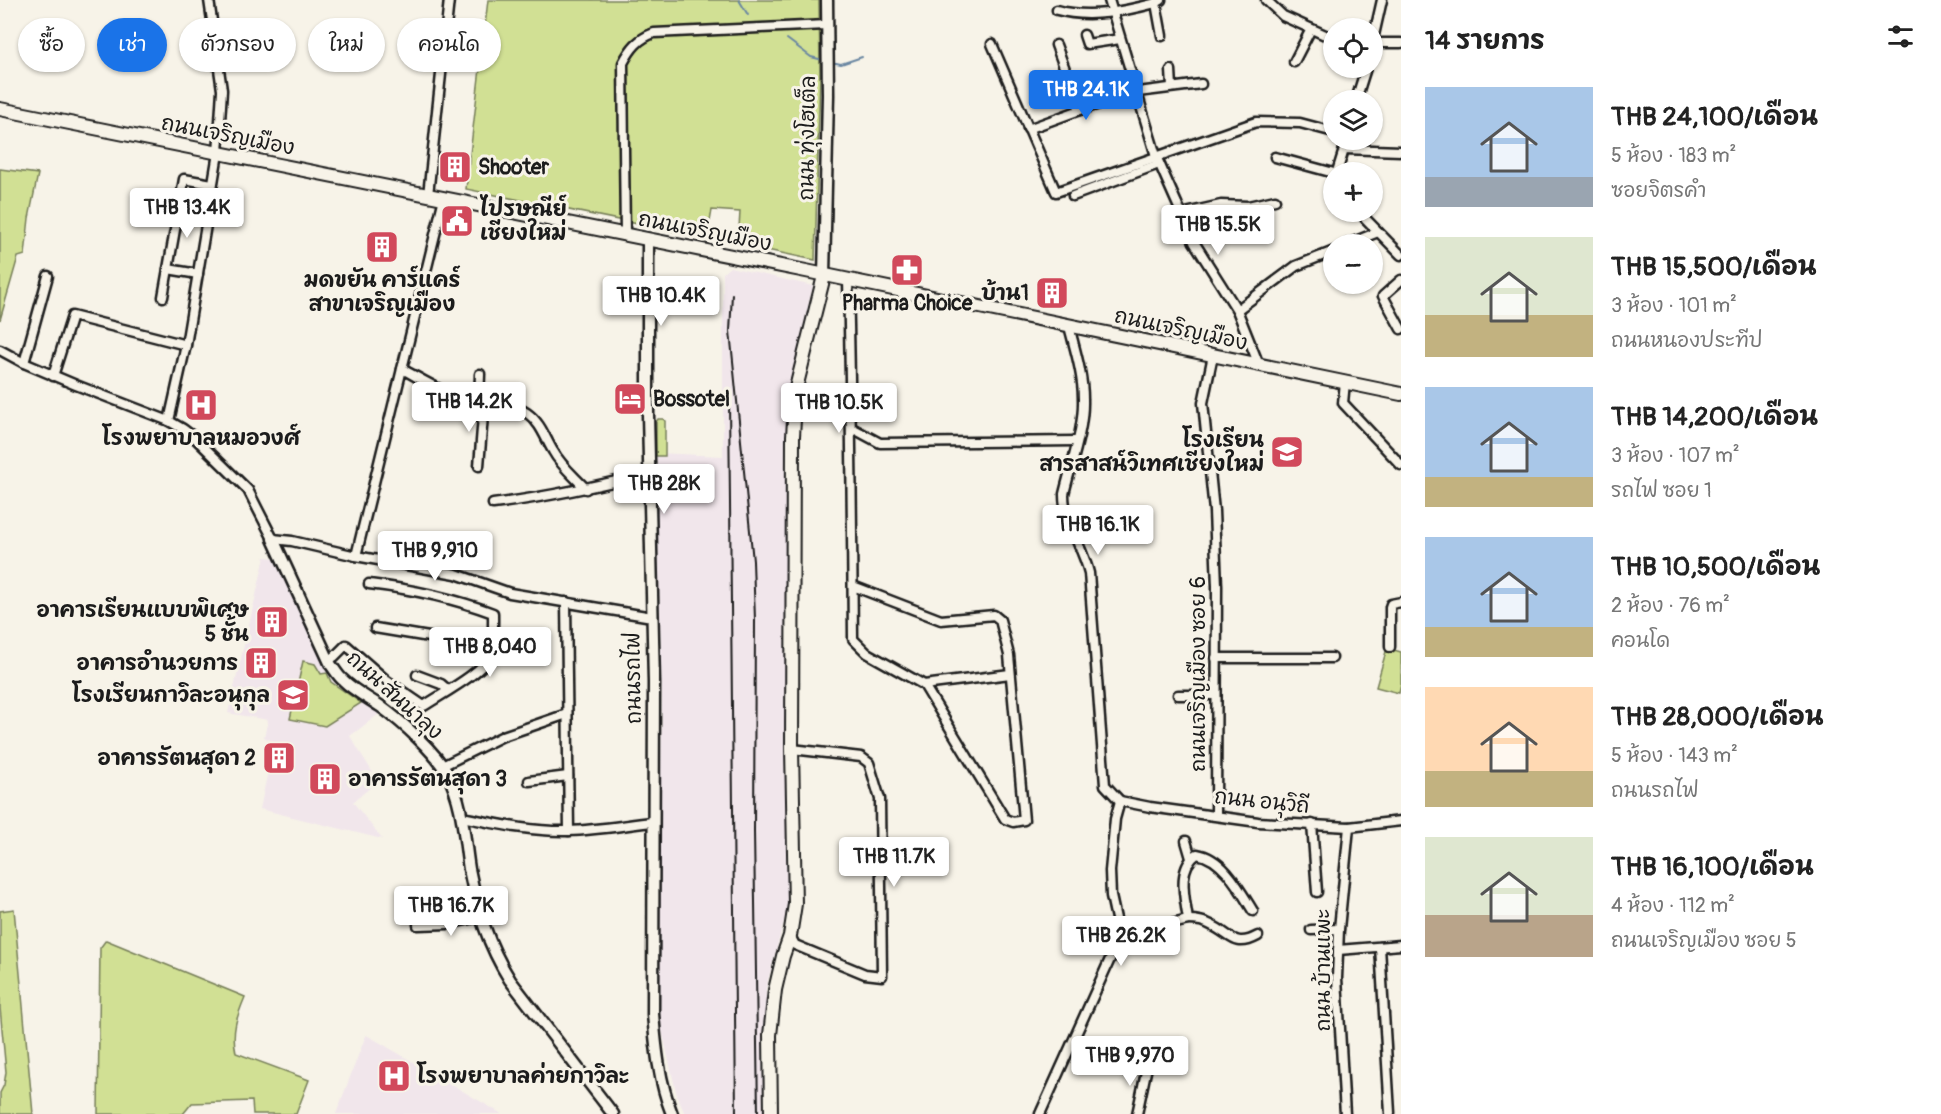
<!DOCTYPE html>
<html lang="th">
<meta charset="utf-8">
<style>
:root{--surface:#fff;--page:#f2f2f2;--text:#222;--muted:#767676;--accent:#1a73e8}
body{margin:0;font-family:Pangolin,"Playpen Sans Thai",sans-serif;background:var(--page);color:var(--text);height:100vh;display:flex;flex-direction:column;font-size:22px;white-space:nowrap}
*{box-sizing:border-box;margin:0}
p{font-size:20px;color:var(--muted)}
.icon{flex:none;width:33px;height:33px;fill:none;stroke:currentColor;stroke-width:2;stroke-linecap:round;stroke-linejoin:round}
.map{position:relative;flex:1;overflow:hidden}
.sheet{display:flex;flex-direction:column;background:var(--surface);width:540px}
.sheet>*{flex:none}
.guide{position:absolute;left:18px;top:18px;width:570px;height:54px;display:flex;gap:12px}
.controls{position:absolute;left:1323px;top:18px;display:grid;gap:12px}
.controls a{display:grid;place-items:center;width:60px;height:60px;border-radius:50%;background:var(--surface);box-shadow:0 2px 4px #0004;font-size:30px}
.price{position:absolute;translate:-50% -51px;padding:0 14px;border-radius:6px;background:#fff;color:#222;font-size:20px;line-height:39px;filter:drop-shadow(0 2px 3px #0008)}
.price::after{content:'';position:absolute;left:50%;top:36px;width:18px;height:14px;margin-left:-9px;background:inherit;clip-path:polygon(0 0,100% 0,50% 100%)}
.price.current{background:var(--accent);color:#fff}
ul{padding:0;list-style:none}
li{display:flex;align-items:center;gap:18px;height:150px;padding:0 24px}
li span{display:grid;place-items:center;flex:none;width:168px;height:120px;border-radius:0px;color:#555}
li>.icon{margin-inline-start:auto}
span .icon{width:72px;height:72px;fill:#fffc;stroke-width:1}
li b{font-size:26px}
h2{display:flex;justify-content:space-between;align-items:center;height:72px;padding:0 24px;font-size:26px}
.pill{padding:0 21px;border-radius:27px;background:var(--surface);box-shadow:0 2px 4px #0004;font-size:21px;line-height:54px}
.pill.current{background:var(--accent);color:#fff}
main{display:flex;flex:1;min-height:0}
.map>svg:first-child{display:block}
</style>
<main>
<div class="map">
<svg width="1401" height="1114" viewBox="0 0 1401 1114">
<rect width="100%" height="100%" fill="#f7f3e8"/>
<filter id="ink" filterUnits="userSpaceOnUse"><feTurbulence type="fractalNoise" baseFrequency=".0167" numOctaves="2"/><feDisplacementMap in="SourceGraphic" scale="12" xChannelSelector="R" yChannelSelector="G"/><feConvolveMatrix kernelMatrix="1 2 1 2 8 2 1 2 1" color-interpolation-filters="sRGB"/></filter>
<g filter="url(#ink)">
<g fill="#f1e6eb">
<path d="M730,267L813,286L789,387L786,688L789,903L766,988V1114H685L677,1096L658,1013L662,703L656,453L723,456V273Z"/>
<path d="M265,557L275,558L331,678L379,714L350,736L378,781L353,802L382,839L260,809L274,742L264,737L268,720L228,713Z"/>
<path d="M366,1035L372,1038L502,1114H336Z"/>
</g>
<g fill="#d1e094" stroke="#767e58" stroke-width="1.5">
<path d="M488,0H819L820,74L815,260L738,244L740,212L712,210L707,238L466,189Z"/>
<path d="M0,169L38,174L29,218L25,255L18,257L0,320Z"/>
<path d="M658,419H663L665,421V456H656V422Z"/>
<path d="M1387,648L1401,652V685L1399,693L1376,687Z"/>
<path d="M303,661L315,664L321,674L327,673L331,682L361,703L325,726L290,719Z"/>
<path d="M14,909L33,1114H0V1093L4,1085L6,1072L0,1008V911Z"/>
<path d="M106,940L245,997C237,1016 231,1032 236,1053L309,1080L296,1114H253L252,1101L192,1103L183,1114H98L100,948Z"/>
</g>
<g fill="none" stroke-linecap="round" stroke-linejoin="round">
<g stroke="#6b87a2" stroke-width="2">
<path d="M739,0L748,15"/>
<path d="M787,39L811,57L823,60"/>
<path d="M831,62L841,64L862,57"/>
</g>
<defs>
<g id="minor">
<path d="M1109,0L1156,156L1194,242L1237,310L1259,365"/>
<path d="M1266,0L1283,16L1334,39"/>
<path d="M1156,3L1162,36"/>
<path d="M1057,10C1090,19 1125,11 1156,3L1161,0"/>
<path d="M1084,35L1087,44L1120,39"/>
<path d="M1373,43H1401"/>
<path d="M992,44L1056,192L1256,122L1300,123L1334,132"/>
<path d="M1372,44L1382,0"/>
<path d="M1056,45L1080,110"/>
<path d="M1294,62L1311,29"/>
<path d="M1171,70L1172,87"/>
<path d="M1356,100L1366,68"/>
<path d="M1028,129L1080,110L1138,92L1201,84"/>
<path d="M1344,149L1401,151"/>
<path d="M1275,157L1334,173"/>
<path d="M1337,172L1347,140"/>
<path d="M428,195L449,0"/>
<path d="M1073,196L1159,164"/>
<path d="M1359,212L1401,255"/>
<path d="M1181,214L1221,205L1248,206L1275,200"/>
<path d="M625,235L623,63C631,48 638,39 654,33L827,25"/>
<path d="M1348,244L1378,232"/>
<path d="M168,269L198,274"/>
<path d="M848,280C851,400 852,519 853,639L867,653L924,685L1005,819L1013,822L1024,820L1009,655L1000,620L994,615L941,620L853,586"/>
<path d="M1401,280L1383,296L1401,329"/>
<path d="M163,297L184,179L212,184"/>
<path d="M1237,310L1296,266L1334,251"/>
<path d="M1069,326C1075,350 1083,374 1083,399C1084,429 1071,464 1064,494C1064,523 1082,545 1089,573L1105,785L1120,801"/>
<path d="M0,350L24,363L76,385L169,421L183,429L195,438L248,490L273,539L292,541L356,556L456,574L510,593L652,617"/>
<path d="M1213,355L1203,403L1214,511L1217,586L1216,815"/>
<path d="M24,363L48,276"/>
<path d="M402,369C421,379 440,391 460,398C480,404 511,402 527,413C541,423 545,438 553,451C561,466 575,477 586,489"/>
<path d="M53,376L72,316L186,345"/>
<path d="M1345,382L1343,403L1401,465"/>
<path d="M479,402L480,374"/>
<path d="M169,421L186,345L218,153L222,90L209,0"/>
<path d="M852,428L880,443L1077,441"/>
<path d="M479,466L484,403"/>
<path d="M493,504C547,497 598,486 650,473"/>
<path d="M356,556L444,198"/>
<path d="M566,602L569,831"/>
<path d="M375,628L435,638L490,656"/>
<path d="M1390,647V607L1391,604L1401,602"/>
<path d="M1216,658H1332"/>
<path d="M328,659L334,657L346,645L386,680L424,706C440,695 484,672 490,655C494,642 493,626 493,613C453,598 411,589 369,584"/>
<path d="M417,675L441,684L448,690"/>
<path d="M924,685L1010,674"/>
<path d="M1178,695H1215"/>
<path d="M442,766L503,736L567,714"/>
<path d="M529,781L568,776"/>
<path d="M1120,801L1150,807L1258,822L1349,827L1401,821"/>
<path d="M462,817C497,824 533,832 569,831C597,830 625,825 653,822"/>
<path d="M1312,824L1317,892"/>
<path d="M1186,841L1191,858"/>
<path d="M1188,920C1196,920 1204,921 1211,925C1231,934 1234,949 1258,936"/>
<path d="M418,925L448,924L480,917"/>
<path d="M1311,930L1339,929"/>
<path d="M790,936L795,945L865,974L882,976L880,799L869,763L861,757L792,749"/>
<path d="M1120,937L1188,920C1185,898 1176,869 1197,854C1223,858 1240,890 1253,911"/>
<path d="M1380,947L1390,1113"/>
<path d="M1338,950L1401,945"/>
<path d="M1040,1114L1120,937L1111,896L1110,871L1115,819L1120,801"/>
<path d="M1137,1114L1147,1067"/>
<path d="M1345,1114L1337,978L1339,929L1349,827"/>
</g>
<g id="tertiary">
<path d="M648,239V414L654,683L653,1014C656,1049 659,1081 672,1114"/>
<path d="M824,276L828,95L827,0"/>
<path d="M273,539L331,665C335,670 338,676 343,680C353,690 368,698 380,706C402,722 435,751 448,775C463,803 464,837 469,869C477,909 488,945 510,980L613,1114"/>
</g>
<g id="secondary">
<path d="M0,109L806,271L1401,394"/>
<path d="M771,1114L770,1035L775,990L783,956L790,936L795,904L792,749L793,436L796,388L824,276"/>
</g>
</defs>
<use href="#minor" stroke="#1c1c1c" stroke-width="13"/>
<use href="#tertiary" stroke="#1c1c1c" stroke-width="15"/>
<use href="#secondary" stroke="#1c1c1c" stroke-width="16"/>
<use href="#minor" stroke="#f7f3e8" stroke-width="8"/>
<use href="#tertiary" stroke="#f7f3e8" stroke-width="10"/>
<use href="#secondary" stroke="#f7f3e8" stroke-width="12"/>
<g stroke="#1c1c1c" stroke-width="2">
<path d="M732,294L730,331L753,561L755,620L754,831L758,1114"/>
<path d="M729,400L736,1114"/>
</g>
</g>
</g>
<defs>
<symbol id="building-square" viewBox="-11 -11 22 22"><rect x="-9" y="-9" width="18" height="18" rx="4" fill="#d1495b" stroke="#f7f3e8"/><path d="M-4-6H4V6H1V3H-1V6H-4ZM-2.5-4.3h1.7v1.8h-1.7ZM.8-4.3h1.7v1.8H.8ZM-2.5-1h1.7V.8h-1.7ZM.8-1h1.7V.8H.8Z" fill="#fff"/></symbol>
<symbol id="civic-square" viewBox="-11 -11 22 22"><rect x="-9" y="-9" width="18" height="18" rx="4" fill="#d1495b" stroke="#f7f3e8"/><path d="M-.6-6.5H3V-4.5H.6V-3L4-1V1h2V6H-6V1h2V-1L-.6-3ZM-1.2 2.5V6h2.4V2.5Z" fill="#fff"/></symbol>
<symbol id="pharmacy-square" viewBox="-11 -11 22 22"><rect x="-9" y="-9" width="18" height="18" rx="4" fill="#d1495b" stroke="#f7f3e8"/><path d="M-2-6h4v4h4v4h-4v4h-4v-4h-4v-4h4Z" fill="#fff"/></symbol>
<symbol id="hotel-square" viewBox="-11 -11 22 22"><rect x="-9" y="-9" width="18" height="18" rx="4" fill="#d1495b" stroke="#f7f3e8"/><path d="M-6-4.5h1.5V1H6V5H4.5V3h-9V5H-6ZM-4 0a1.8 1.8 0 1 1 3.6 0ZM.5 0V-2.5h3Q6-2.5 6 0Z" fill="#fff"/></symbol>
<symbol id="hospital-square" viewBox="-11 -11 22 22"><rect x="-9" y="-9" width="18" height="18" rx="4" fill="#d1495b" stroke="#f7f3e8"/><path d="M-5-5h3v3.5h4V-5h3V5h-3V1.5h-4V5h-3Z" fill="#fff"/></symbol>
<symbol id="school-square" viewBox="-11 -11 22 22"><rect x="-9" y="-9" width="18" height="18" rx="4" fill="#d1495b" stroke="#f7f3e8"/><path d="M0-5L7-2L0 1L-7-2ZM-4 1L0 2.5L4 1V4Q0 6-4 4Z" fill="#fff"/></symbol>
</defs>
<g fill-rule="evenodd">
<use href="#building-square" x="436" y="148" width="38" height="38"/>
<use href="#civic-square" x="438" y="202" width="38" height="38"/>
<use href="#building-square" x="363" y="228" width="38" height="38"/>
<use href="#pharmacy-square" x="888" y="251" width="38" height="38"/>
<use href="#building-square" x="1033" y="274" width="38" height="38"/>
<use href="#hotel-square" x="611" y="380" width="38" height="38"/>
<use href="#hospital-square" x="182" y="386" width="38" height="38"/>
<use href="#school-square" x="1268" y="433" width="38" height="38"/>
<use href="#building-square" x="253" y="603" width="38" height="38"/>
<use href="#building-square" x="242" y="644" width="38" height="38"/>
<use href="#school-square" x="274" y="676" width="38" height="38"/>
<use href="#building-square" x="260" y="739" width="38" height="38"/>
<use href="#building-square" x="306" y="760" width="38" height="38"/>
<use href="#hospital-square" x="375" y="1057" width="38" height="38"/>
</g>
<g text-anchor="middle" stroke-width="6" stroke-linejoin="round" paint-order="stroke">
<g font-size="21" fill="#1c1c1c" stroke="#f7f3e8">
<text transform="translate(228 135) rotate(11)" y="7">ถนนเจริญเมือง</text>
<text transform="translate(807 138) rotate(-89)" y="7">ถนน ทุ่งโฮเต็ล</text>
<text transform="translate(705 231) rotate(11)" y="7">ถนนเจริญเมือง</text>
<text transform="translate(1181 329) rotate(12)" y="7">ถนนเจริญเมือง</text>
<text transform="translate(1198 674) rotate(-90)" y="7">ถนนเจริญเมือง ซอย 6</text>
<text transform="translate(633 678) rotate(-91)" y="7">ถนนรถไฟ</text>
<text transform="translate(395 695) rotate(42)" y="7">ถนน สันนาลุง</text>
<text transform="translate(1262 801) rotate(6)" y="7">ถนน อนุวิถี</text>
<text transform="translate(1323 970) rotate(-90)" y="7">ถนน บ้านแพะ</text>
</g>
<g font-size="21" font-weight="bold" fill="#1c1c1c" stroke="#f7f3e8" text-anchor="end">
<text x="478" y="174" text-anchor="start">Shooter</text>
<text x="480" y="216" text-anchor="start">ไปรษณีย์<tspan x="480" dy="24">เชียงใหม่</tspan></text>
<text x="382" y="287" text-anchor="middle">มดขยัน คาร์แคร์<tspan x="382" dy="24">สาขาเจริญเมือง</tspan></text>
<text x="1029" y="300">บ้าน1</text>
<text x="907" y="310" text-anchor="middle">Pharma Choice</text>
<text x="653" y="406" text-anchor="start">Bossotel</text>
<text x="201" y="445" text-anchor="middle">โรงพยาบาลหมอวงศ์</text>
<text x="1264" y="447">โรงเรียน<tspan x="1264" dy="24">สารสาสน์วิเทศเชียงใหม่</tspan></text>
<text x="249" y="617">อาคารเรียนแบบพิเศษ<tspan x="249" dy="24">5 ชั้น</tspan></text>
<text x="238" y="670">อาคารอำนวยการ</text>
<text x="270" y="702">โรงเรียนกาวิละอนุกุล</text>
<text x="256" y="765">อาคารรัตนสุดา 2</text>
<text x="348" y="786" text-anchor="start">อาคารรัตนสุดา 3</text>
<text x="417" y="1083" text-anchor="start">โรงพยาบาลค่ายกาวิละ</text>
</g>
</g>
</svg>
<div class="controls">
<a><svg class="icon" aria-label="locate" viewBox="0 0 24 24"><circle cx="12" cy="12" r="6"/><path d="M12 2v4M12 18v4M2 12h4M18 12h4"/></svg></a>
<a><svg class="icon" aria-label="layers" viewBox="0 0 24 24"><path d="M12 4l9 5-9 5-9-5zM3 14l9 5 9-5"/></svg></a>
<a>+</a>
<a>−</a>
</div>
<b class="price current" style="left:1086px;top:121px">THB 24.1K</b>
<b class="price" style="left:187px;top:239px">THB 13.4K</b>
<b class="price" style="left:1218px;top:256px">THB 15.5K</b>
<b class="price" style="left:661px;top:327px">THB 10.4K</b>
<b class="price" style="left:469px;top:433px">THB 14.2K</b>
<b class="price" style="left:839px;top:434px">THB 10.5K</b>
<b class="price" style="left:664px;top:515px">THB 28K</b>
<b class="price" style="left:1098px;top:556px">THB 16.1K</b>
<b class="price" style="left:435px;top:582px">THB 9,910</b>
<b class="price" style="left:490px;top:678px">THB 8,040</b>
<b class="price" style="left:894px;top:888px">THB 11.7K</b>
<b class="price" style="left:451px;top:937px">THB 16.7K</b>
<b class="price" style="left:1121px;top:967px">THB 26.2K</b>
<b class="price" style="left:1130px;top:1087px">THB 9,970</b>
<div class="guide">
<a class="pill">ซื้อ</a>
<a class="pill current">เช่า</a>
<a class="pill">ตัวกรอง</a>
<a class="pill">ใหม่</a>
<a class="pill">คอนโด</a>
</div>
</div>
<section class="sheet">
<h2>14 รายการ<svg class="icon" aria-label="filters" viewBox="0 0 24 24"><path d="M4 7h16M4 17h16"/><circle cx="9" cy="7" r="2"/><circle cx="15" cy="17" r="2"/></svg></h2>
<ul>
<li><span style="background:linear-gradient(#a9c7e8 75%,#9aa5b1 0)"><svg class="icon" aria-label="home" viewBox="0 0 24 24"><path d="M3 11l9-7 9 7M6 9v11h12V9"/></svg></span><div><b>THB 24,100/เดือน</b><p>5 ห้อง · 183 m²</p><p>ซอยจิตรคำ</p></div></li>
<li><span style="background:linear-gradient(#dfe7d0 65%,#c2b280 0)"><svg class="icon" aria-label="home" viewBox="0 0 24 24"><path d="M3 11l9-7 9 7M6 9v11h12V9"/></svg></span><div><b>THB 15,500/เดือน</b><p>3 ห้อง · 101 m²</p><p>ถนนหนองประทีป</p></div></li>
<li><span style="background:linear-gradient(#a9c7e8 75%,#c2b280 0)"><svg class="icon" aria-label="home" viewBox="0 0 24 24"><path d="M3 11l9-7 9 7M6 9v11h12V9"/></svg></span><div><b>THB 14,200/เดือน</b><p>3 ห้อง · 107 m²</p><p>รถไฟ ซอย 1</p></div></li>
<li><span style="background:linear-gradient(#a9c7e8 75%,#c2b280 0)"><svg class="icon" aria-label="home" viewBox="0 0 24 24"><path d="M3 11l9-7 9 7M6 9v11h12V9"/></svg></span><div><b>THB 10,500/เดือน</b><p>2 ห้อง · 76 m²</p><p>คอนโด</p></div></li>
<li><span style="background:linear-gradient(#ffd9b3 70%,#c2b280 0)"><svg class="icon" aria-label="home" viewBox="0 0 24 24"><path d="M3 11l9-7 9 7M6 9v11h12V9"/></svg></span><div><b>THB 28,000/เดือน</b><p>5 ห้อง · 143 m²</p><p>ถนนรถไฟ</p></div></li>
<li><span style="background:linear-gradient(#dfe7d0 65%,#b9a48a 0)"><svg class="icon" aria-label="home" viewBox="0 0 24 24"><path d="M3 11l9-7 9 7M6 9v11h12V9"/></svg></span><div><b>THB 16,100/เดือน</b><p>4 ห้อง · 112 m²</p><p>ถนนเจริญเมือง ซอย 5</p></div></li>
</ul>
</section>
</main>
